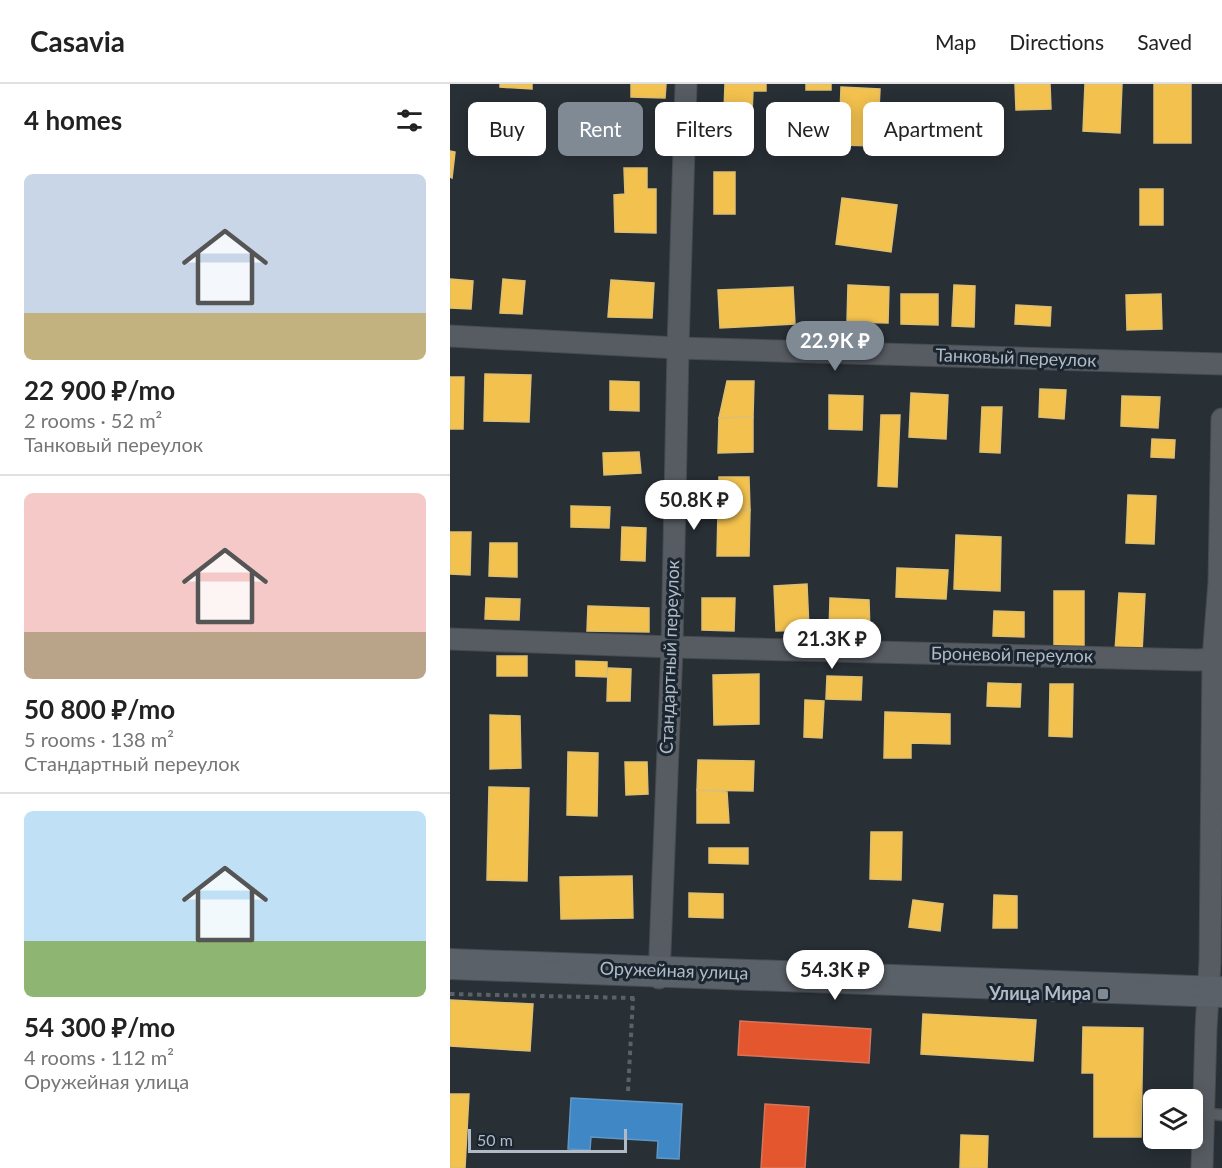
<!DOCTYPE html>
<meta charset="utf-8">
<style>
:root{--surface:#fff;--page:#f2f2f2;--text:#222;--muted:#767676;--line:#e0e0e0;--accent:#808a94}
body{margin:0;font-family:Lato,sans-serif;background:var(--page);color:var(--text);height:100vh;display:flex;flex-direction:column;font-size:22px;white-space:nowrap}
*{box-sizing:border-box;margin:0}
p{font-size:20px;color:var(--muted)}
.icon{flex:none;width:33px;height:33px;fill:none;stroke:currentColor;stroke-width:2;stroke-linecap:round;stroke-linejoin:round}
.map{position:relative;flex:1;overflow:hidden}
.panel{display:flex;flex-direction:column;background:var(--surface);width:450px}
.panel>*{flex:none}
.hud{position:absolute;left:18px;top:18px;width:570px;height:54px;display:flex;gap:12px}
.buttons{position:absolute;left:693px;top:1005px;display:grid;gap:12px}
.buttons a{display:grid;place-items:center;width:60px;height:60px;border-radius:9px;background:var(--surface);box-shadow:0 3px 15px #0003;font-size:30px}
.scale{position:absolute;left:18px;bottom:15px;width:159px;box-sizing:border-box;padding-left:6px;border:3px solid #b0bbc7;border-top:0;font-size:16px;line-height:21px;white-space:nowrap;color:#b0bbc7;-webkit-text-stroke:4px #1b252f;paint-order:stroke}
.price{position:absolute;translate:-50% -51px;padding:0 14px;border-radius:21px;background:#fff;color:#222;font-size:20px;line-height:39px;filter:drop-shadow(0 2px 3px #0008)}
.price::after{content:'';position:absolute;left:50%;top:36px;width:18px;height:14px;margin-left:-9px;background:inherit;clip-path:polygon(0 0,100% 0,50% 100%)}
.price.selected{background:var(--accent);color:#fff}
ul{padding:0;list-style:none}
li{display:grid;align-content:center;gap:12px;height:318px;padding:0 24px}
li+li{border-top:2px solid var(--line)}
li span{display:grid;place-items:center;height:186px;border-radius:9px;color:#555}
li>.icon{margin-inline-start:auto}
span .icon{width:108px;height:108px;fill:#fffc;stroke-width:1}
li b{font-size:26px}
h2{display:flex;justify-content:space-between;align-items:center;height:72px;padding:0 24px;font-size:26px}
.tag{padding:0 21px;border-radius:9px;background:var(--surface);box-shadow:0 3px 15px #0003;font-size:21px;line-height:54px}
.tag.selected{background:var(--accent);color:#fff}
header{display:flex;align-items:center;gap:36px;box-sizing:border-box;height:84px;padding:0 30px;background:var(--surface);border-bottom:2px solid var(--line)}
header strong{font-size:28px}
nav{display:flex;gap:33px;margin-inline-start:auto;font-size:21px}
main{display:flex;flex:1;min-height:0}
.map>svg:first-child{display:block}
</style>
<header>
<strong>Casavia</strong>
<nav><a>Map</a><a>Directions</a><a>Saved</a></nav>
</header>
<main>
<section class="panel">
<h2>4 homes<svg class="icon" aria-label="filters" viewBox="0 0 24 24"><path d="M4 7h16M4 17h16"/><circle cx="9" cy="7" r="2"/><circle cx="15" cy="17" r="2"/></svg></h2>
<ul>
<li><span style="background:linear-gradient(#c9d6e8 75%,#c2b280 0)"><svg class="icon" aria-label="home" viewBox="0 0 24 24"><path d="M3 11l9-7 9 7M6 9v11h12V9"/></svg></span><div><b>22 900 ₽/mo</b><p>2 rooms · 52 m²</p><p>Танковый переулок</p></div></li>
<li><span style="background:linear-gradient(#f6c9c9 75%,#b9a48a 0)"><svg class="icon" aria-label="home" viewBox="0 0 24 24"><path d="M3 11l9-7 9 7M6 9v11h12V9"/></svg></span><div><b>50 800 ₽/mo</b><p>5 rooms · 138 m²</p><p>Стандартный переулок</p></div></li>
<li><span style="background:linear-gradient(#bfe0f5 70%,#8fb573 0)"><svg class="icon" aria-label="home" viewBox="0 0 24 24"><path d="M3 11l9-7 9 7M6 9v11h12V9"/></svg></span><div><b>54 300 ₽/mo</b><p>4 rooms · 112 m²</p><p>Оружейная улица</p></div></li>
</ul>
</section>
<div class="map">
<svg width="772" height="1084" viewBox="0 0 772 1084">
<rect width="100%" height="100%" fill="#282f35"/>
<g fill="#f2c14e" stroke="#debf72" stroke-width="1.5">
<path d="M50,0H82V5L50,3Z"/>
<path d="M181,0H216L215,14L181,13Z"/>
<path d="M275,0H316V7H303L302,29L274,27Z"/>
<rect x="356" y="0" width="25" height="6"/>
<path d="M565,0H600L601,25L566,26Z"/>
<path d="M635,0H672L670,49L633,47Z"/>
<rect x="704" y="0" width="37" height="59"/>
<path d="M391,3L430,5L427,62L389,61Z"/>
<path d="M508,44L509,62L476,63V45Z"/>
<path d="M0,67L5,68L2,94L0,93Z"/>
<path d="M174,84H197V105H206V149L165,148L164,111L175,110Z"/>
<rect x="264" y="88" width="21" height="42"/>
<rect x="690" y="105" width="23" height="36"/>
<path d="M392,114L447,121L441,168L386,160Z"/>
<path d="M0,195L23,197L21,225L0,224Z"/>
<path d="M53,195L75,197L72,230L50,229Z"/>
<path d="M161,196L204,199L202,234L158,233Z"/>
<path d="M398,201L439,203L438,239L397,238Z"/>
<path d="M504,201L525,202L524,243L502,242Z"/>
<path d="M343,203L345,240L270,244L268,206Z"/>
<path d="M451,210H488V241L451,240Z"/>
<path d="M711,210L712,245L677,246L676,211Z"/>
<path d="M566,221L601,223L600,242L565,240Z"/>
<path d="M35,290L81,291L79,338L34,337Z"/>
<path d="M0,293H14L13,345H0Z"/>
<path d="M160,297L189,298V327L160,326Z"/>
<path d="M277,297H304L303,333L269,334Z"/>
<path d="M590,305L616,306L614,335L589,333Z"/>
<path d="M461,309L498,311L496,355L459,353Z"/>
<path d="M379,311L413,312L412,346L379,345Z"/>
<path d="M672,312L710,313L708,344L671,342Z"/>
<path d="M532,323H552L550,369L530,368Z"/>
<path d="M431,331H450L447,403L428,402Z"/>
<path d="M303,333V368L268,369L269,334Z"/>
<path d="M702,355L725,356L724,374L701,373Z"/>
<path d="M189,368L191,389L154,391L153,369Z"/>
<path d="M269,393H299L300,426L268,427Z"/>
<path d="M678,411L706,412L704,460L676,459Z"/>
<path d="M121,422L160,423L159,444L121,443Z"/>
<path d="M300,426L299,472H267L268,427Z"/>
<path d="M172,443L196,444L195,477L171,476Z"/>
<path d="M0,448H21L20,491L0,490Z"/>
<path d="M506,451L551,453L550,507L504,505Z"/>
<path d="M40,459H67V493L39,492Z"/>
<path d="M447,484L498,486L496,515L446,513Z"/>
<path d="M357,500L359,546L326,547L324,502Z"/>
<rect x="604" y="507" width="30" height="56"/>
<path d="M669,509L695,510L692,568L665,567Z"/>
<path d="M36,514L70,515L69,536L35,535Z"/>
<path d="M252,514H285L284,547L252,546Z"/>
<path d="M380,514L419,516L420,550H379Z"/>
<path d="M138,522L199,524V548L137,547Z"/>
<path d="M544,527L574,528V553L543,552Z"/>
<rect x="47" y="572" width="30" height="20"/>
<path d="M126,577L157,578V593L126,592Z"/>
<path d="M158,584L181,585L180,617H157Z"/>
<path d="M309,590V640L264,641L263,591Z"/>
<path d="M377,592L412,593L411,616L376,615Z"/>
<path d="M538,599L571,600L570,623L537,622Z"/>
<path d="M600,600H623L622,653L599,652Z"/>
<path d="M355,616L374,617L372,654L354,653Z"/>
<path d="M435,628L500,630V660L461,659V674H434Z"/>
<path d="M40,631L70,632L71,684L40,685Z"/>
<path d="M118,668L148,669L147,732L117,731Z"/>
<path d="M248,676L304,677L303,707L247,706Z"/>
<path d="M175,678H197L198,710L176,711Z"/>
<path d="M39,703L79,704L77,797L37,796Z"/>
<path d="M247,706L277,708L279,739H247Z"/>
<path d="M421,748H452L451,796L420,795Z"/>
<path d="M259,764H298V780L259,779Z"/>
<path d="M182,792L183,834L111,835L110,793Z"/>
<path d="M239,809L273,810V834L239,833Z"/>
<path d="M544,811L567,812V844H543Z"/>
<path d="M463,816L493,820L490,847L459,843Z"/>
<path d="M0,916L83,920L80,967L0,962Z"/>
<path d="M473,930L586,936L583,977L471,970Z"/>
<path d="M633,943L693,944L691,1053H644V989H632Z"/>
<path d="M0,1010H19L15,1084H0Z"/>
<path d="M511,1051L538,1052L537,1084H510Z"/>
</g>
<g fill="#e4572e" stroke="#d4755c" stroke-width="1.5">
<path d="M290,937L421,945L419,979L288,971Z"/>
<path d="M315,1020L359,1023L355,1084H311Z"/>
</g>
<path fill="#3f88c5" stroke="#6197c6" stroke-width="1.5" d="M121,1014L232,1020L229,1075L207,1074L208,1057L141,1053L140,1066L118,1065Z"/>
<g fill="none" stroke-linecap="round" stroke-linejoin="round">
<defs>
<path id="lane" d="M754,1029L772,1031"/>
<g id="street">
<path d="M0,252L228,264L772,280"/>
<path d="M0,555L222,563L747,576L763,575"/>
<path d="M209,894L222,563L228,264L236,0"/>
<path d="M752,1084L756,945L760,878L763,575L769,498L772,335"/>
</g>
<path id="secondary" d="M0,880L772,908"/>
</defs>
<use href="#lane" stroke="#464b50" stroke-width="13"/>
<use href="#street" stroke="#464b50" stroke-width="23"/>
<use href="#secondary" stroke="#464b50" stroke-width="32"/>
<g stroke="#5a6167" stroke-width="4" stroke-dasharray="4.5 4.5" stroke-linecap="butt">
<path d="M0,910L185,914"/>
<path d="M178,1007L183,914"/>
</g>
<use href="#lane" stroke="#575c63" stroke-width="10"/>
<use href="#street" stroke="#575c63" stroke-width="21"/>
<use href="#secondary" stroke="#5b6168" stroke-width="30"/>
<g stroke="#5b6166" stroke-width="1.5">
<path d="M0,874L209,880L772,902"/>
<path d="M0,887L772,913"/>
</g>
</g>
<rect fill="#808a94" stroke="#1b252f" stroke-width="2" x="647" y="904" width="12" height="12" rx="3"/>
<g text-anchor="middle" stroke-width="6" stroke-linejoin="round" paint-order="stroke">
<g font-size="18" fill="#b0bbc7" stroke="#1b252f">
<text transform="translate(566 274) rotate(2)" y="6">Танковый переулок</text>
<text transform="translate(562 571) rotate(1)" y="6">Броневой переулок</text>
<text transform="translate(220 573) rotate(-88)" y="6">Стандартный переулок</text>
<text transform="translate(224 887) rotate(2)" y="6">Оружейная улица</text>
</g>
<g font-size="18" font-weight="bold" fill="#b0bbc7" stroke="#1b252f" text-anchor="end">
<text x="641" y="916">Улица Мира</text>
</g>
</g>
</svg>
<div class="buttons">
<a><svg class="icon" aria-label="layers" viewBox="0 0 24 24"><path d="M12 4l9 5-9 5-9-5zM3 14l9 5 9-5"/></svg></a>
</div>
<div class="scale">50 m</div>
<b class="price selected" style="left:385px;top:288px">22.9K ₽</b>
<b class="price" style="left:244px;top:447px">50.8K ₽</b>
<b class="price" style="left:382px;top:586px">21.3K ₽</b>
<b class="price" style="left:385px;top:917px">54.3K ₽</b>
<div class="hud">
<a class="tag">Buy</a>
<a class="tag selected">Rent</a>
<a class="tag">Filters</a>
<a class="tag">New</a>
<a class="tag">Apartment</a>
</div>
</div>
</main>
